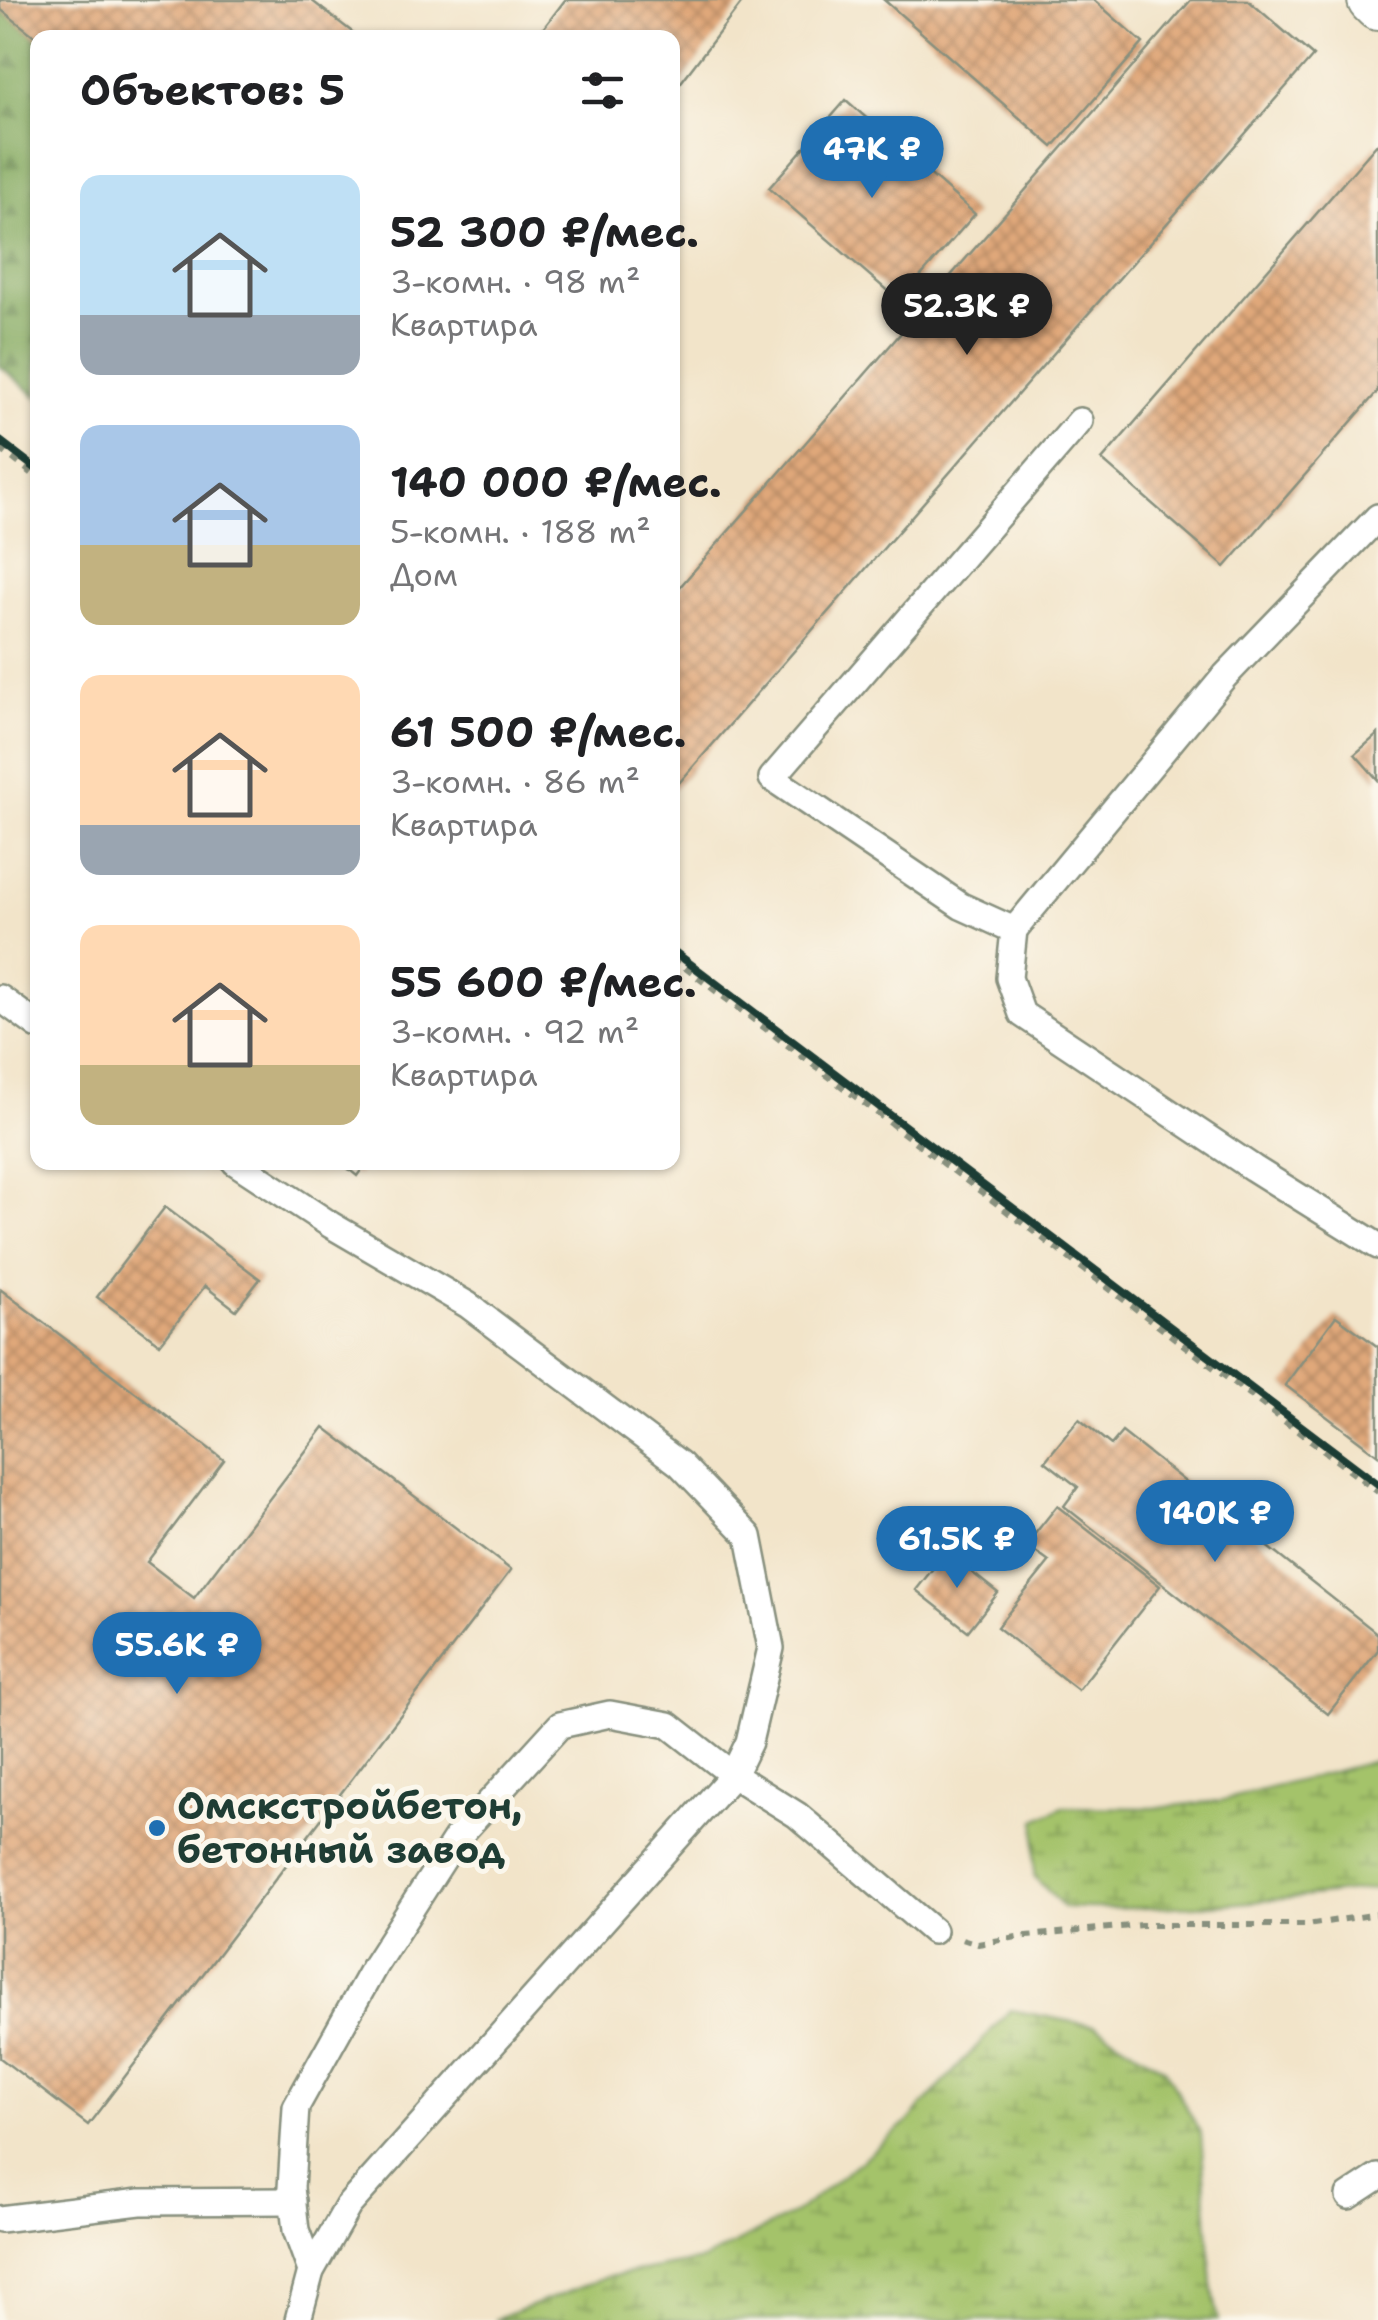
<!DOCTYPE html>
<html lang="ru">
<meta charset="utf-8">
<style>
:root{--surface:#fff;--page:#f2f2f2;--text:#202124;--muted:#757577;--accent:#1f6fb2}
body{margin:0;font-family:"Shantell Sans",sans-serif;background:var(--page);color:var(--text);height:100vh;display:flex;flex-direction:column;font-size:38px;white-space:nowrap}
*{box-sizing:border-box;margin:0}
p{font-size:32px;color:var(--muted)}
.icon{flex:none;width:55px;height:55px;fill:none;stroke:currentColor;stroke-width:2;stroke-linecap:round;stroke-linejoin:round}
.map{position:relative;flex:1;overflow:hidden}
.panel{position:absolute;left:30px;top:30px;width:650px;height:1140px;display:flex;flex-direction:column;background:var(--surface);border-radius:20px;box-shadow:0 2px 8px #0004}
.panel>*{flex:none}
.price{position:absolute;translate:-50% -85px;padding:0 22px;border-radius:35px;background:var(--accent);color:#fff;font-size:32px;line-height:65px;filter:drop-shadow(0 2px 5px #0008)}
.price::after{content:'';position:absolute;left:50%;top:60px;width:30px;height:22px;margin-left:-15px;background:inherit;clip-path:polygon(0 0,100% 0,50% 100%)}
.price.active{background:#222;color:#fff}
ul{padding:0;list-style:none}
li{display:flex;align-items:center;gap:30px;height:250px;padding:0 50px}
li span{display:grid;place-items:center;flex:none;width:280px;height:200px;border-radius:20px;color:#555}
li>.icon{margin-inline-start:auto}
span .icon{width:120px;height:120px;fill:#fffc;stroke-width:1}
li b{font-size:42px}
h2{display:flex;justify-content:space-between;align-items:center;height:120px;padding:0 50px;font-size:42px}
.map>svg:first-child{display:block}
</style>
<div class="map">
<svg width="1378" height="2320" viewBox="0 0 1378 2320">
<defs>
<pattern id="forest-firs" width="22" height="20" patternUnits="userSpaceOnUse" patternTransform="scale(2.5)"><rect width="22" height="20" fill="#83a95f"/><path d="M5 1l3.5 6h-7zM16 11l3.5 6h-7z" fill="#6b8b4f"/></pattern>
<pattern id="wetland-marsh" width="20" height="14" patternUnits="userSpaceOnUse" patternTransform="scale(2.5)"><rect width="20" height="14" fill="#a4c36b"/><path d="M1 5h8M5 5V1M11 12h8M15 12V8" fill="none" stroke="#85a059"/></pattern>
<pattern id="building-cross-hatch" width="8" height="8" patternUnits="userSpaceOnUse" patternTransform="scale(2.5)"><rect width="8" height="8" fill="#e0a87a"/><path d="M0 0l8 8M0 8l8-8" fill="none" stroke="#b58a65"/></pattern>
</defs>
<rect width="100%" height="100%" fill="#fbf7ec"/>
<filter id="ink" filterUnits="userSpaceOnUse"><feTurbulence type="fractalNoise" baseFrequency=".01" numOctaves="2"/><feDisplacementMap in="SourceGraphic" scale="20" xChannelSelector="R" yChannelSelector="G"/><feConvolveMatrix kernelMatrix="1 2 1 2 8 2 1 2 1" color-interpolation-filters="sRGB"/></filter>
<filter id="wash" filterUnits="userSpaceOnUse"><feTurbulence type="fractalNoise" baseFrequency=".0048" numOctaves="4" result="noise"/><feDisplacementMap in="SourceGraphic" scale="40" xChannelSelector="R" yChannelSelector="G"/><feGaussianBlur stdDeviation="2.25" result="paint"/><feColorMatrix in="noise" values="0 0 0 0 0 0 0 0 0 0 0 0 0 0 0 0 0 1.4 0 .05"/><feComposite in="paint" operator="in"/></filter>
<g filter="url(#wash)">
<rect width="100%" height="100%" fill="#f2e4c9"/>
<path fill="url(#forest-firs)" stroke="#51734a" stroke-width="2.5" d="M0,9L37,38V397L0,366Z"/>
<g fill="url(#wetland-marsh)" stroke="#628050" stroke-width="2.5">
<path d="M1378,1760V1888C1273,1901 1169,1912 1063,1907L1034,1876L1036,1820L1063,1807L1153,1808L1220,1801Z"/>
<path d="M1010,2010L1095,2026L1165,2069L1201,2134L1212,2284L1218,2320H494L607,2277L703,2260L797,2212L905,2125Z"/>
</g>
<g id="blocks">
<g fill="url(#building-cross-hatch)">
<path d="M0,0H311L360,38H37L0,9Z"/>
<path d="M565,0H744L672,94V38H536Z"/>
<path d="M884,0H1094L1143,43L1053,147Z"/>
<path d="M1191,0H1248L1313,56L672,791V596Z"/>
<path d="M846,100L975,214L899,301L769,188Z"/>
<path d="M1378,143V391L1225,567L1102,460Z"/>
<path d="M1378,734V780L1355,754Z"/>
<path d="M340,1162H367L357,1176Z"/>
<path d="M165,1207L260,1279L236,1310L205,1286L160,1344L97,1297Z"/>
<path d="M0,1289L224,1460L147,1562L194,1598L324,1427L511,1570L88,2125L0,2058Z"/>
<path d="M1336,1316L1378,1347V1455L1285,1385Z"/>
<path d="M1079,1419L1111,1445L1122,1432L1378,1634V1650L1328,1714L1064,1506L1078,1487L1045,1461Z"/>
<path d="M1057,1506L1160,1586L1078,1690L997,1627L1049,1562L1026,1545Z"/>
<path d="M946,1552L998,1593L968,1631L916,1590Z"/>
</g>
</g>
</g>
<g filter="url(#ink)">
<use href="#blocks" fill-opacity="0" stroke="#88907e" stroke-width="2.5"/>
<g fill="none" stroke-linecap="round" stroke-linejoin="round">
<defs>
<g id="service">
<path d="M1080,421L772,778L961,906L1014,930L1009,978L1022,1014L1253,1168L1378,1246"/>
<path d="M1014,930L1225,676L1378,517"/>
<path d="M0,998L38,1026"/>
<path d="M235,1162L331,1225L468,1305L680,1464L749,1536L771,1648L749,1742L733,1775L348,2206L311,2271L298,2320"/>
<path d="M1349,2196L1378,2177"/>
<path d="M0,2219L140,2202L293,2201"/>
<path d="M311,2271L296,2230L291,2188L296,2107L375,1965L456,1839L560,1725L610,1714L669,1725L733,1775L797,1815L933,1931"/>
</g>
<path id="minor" d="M1372,0L1378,6"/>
</defs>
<use href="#service" stroke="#88907e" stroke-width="30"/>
<use href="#minor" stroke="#88907e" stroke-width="52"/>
<g stroke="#88907e" stroke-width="6" stroke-dasharray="8 8" stroke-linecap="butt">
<path d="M0,449L38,478"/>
<path d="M672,958L1378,1492"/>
<path d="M962,1939L978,1944L1017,1937L1141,1925H1307L1378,1914"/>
</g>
<use href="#service" stroke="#fff" stroke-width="25"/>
<use href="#minor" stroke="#fff" stroke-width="48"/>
<g stroke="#1f3d34" stroke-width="8">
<path d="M0,441L38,470"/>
<path d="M672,950L1378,1484"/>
</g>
</g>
</g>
<circle fill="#1f6fb2" stroke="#fbf7ec" stroke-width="4" cx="157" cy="1828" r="10"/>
<g text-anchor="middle" stroke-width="10" stroke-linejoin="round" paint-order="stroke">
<g font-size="38" font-weight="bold" fill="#1f3d34" stroke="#fbf7ec" text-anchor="start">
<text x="177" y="1819">Омскстройбетон,<tspan x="177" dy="44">бетонный завод</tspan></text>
</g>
</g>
</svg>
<b class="price" style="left:872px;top:201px">47K ₽</b>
<b class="price active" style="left:967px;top:358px">52.3K ₽</b>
<b class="price" style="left:1215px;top:1565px">140K ₽</b>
<b class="price" style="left:957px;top:1591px">61.5K ₽</b>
<b class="price" style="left:177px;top:1697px">55.6K ₽</b>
<section class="panel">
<h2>Объектов: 5<svg class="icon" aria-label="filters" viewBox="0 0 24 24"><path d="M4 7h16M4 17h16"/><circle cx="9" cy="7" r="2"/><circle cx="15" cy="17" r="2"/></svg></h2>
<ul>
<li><span style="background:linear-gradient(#bfe0f5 70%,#9aa5b1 0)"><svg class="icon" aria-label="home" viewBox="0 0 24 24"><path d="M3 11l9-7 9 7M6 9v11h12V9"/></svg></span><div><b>52 300 ₽/мес.</b><p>3-комн. · 98 m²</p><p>Квартира</p></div></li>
<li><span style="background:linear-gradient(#a9c7e8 60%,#c2b280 0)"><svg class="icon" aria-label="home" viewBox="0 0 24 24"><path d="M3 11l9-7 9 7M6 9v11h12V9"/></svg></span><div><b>140 000 ₽/мес.</b><p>5-комн. · 188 m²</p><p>Дом</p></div></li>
<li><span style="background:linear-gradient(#ffd9b3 75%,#9aa5b1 0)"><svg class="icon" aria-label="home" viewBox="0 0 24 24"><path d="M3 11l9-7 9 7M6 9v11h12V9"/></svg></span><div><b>61 500 ₽/мес.</b><p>3-комн. · 86 m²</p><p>Квартира</p></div></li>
<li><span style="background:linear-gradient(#ffd9b3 70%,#c2b280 0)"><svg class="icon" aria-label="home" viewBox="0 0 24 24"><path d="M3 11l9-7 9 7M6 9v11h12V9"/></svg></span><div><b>55 600 ₽/мес.</b><p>3-комн. · 92 m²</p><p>Квартира</p></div></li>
</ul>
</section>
</div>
